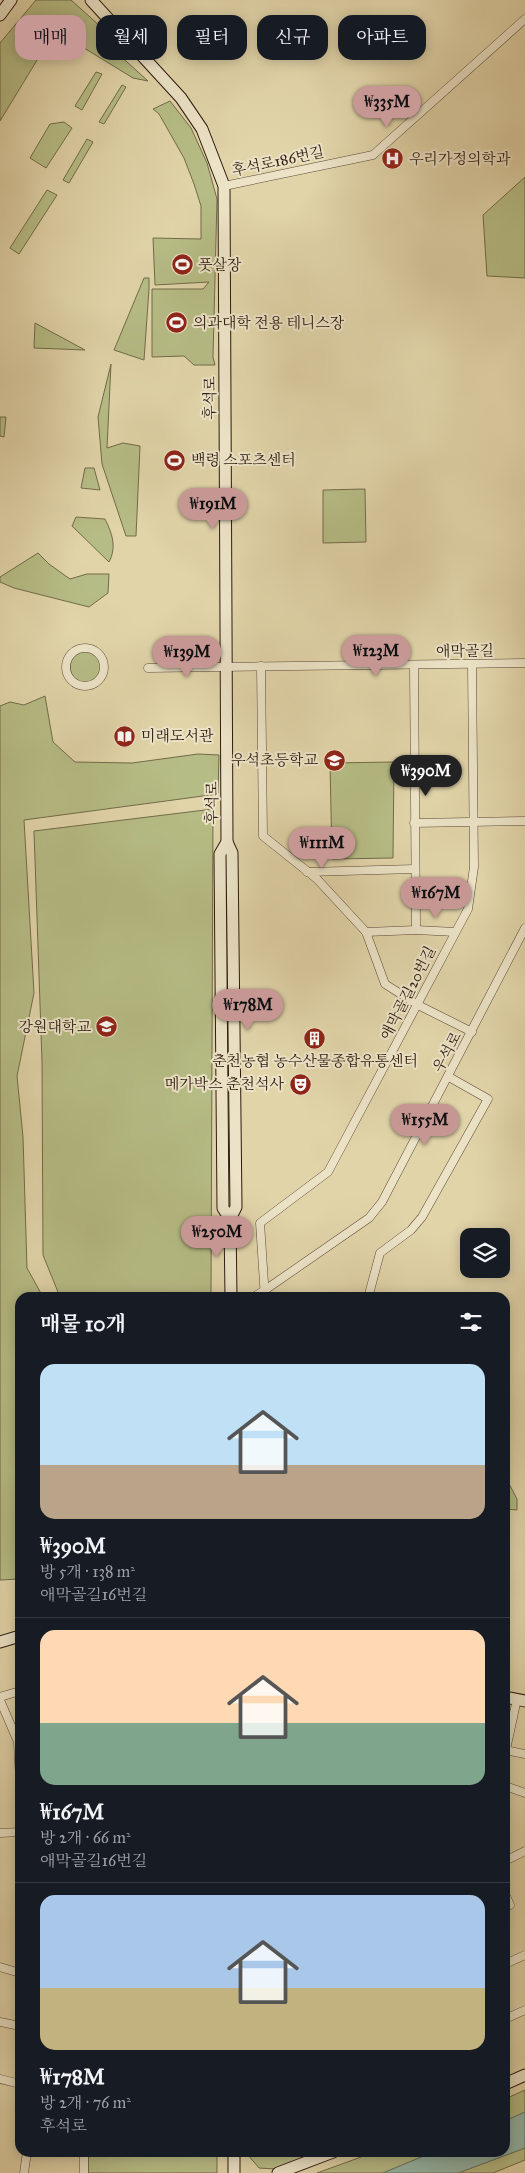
<!DOCTYPE html>
<html lang="ko">
<meta charset="utf-8">
<style>
:root{--surface:#171b24;--page:#20242c;--text:#f1f3f6;--muted:#9ea1a6;--line:#363941;--accent:#c59692}
body{margin:0;font-family:"IM FELL Great Primer","Noto Serif KR",serif;background:var(--page);color:var(--text);height:100vh;display:flex;flex-direction:column;font-size:19px;white-space:nowrap}
*{box-sizing:border-box;margin:0}
p{font-size:16px;color:var(--muted)}
.icon{flex:none;width:28px;height:28px;fill:none;stroke:currentColor;stroke-width:2;stroke-linecap:round;stroke-linejoin:round}
.map{position:relative;flex:1;overflow:hidden}
.panel{position:absolute;left:15px;top:1292px;width:495px;height:865px;display:flex;flex-direction:column;background:var(--surface);border-radius:15px;box-shadow:0 2px 12px #0003}
.panel>*{flex:none}
.hud{position:absolute;left:15px;top:15px;width:495px;height:45px;display:flex;gap:10px}
.tools{position:absolute;left:460px;top:1228px;display:grid;gap:10px}
.tools a{display:grid;place-items:center;width:50px;height:50px;border-radius:10px;background:var(--surface);box-shadow:0 2px 12px #0003;font-size:25px}
.price{position:absolute;translate:-50% -42px;padding:0 11px;border-radius:18px;background:var(--accent);color:#111;font-size:16px;line-height:32px;filter:drop-shadow(0 1px 2px #0008)}
.price::after{content:'';position:absolute;left:50%;top:30px;width:15px;height:11px;margin-left:-8px;background:inherit;clip-path:polygon(0 0,100% 0,50% 100%)}
.price.selected{background:#222;color:#fff}
ul{padding:0;list-style:none}
li{display:grid;align-content:center;gap:10px;height:265px;padding:0 25px}
li+li{border-top:1px solid var(--line)}
li span{display:grid;place-items:center;height:155px;border-radius:15px;color:#555}
li>.icon{margin-inline-start:auto}
span .icon{width:90px;height:90px;fill:#fffc;stroke-width:1}
li b{font-size:21px}
h2{display:flex;justify-content:space-between;align-items:center;height:60px;padding:0 25px;font-size:21px}
.pill{padding:0 18px;border-radius:15px;background:var(--surface);box-shadow:0 2px 12px #0003;font-size:18px;line-height:45px}
.pill.selected{background:var(--accent);color:#111}
.map>svg:first-child{display:block}
</style>
<div class="map">
<svg width="525" height="2173" viewBox="0 0 525 2173">
<rect width="100%" height="100%" fill="#e1d4a9"/>
<filter id="stains"><feTurbulence type="fractalNoise" baseFrequency=".004" numOctaves="4"/><feColorMatrix values="0 0 0 0 .2 0 0 0 0 .09 0 0 0 0 .02 0 0 0 .5 -.17"/></filter>
<radialGradient id="worn" r=".72"><stop offset=".6" stop-color="#630" stop-opacity="0"/><stop offset="1" stop-color="#630" stop-opacity=".3"/></radialGradient>
<g fill="#b6bc85" stroke="#726b4a">
<path d="M36,0H71L101,27L116,52L148,81L133,78L58,32L50,42L34,32L26,35L25,42L42,52L0,121V43Z"/>
<path d="M96,72L102,74L82,110L75,106Z"/>
<path d="M122,85L126,87L104,124L99,122Z"/>
<path d="M170,101L191,128L207,163L217,199L213,357L215,365H194L184,356L152,357V289H203L209,282L155,285L153,238L201,239V206L194,184L184,158L159,114L153,109Z"/>
<path d="M64,122L72,128L46,168L30,158L50,124Z"/>
<path d="M87,139L93,142L69,183L63,180Z"/>
<path d="M525,177V278L487,276L483,215Z"/>
<path d="M47,190L57,195L19,254L10,248Z"/>
<path d="M144,278H149V289L144,360L114,350Z"/>
<path d="M35,323L85,350L34,348Z"/>
<path d="M111,364L107,448L123,443L140,446L136,536H126L102,464L98,417Z"/>
<path d="M0,417H6L4,437L0,436Z"/>
<path d="M85,468H94L100,490L81,488Z"/>
<path d="M365,489L366,542L323,543V490Z"/>
<path d="M76,517L105,519C112,533 117,547 109,562L72,526Z"/>
<path d="M38,553L49,564L70,579L87,574H109L108,593L89,607L14,588L0,582V577Z"/>
<circle cx="86" cy="667" r="16"/>
<path d="M45,696L53,742L75,762L132,763L198,754L219,755L218,794L24,820L34,993L17,1076L23,1137L27,1268L43,1297L20,1298V1579L0,1580V706L10,702L24,705Z"/>
<path d="M394,762L393,858L332,859L330,763Z"/>
<path d="M213,809L211,1297H60L43,1255L42,1061L34,831Z"/>
<path d="M505,1476L517,1499V1510L505,1509Z"/>
<path d="M525,2090V2112L505,2121V2099Z"/>
<path d="M525,2148V2160L493,2173H458Z"/>
<path d="M165,2152L166,2154L217,2153V2173H88V2153Z"/>
<path d="M248,2152L317,2153L275,2169L259,2168L248,2155Z"/>
<path d="M372,2153H431L383,2173H317Z"/>
</g>
<path fill="#94b8aa" stroke="#6b796c" d="M525,2112V2148L458,2173H383L431,2153L505,2152V2121Z"/>
<g fill="none" stroke-linecap="round" stroke-linejoin="round">
<defs>
<g id="street">
<path d="M224,186L373,155L525,19"/>
<circle cx="85" cy="667" r="19"/>
<path d="M414,665L416,930"/>
<path d="M261,666L263,836L317,879L366,932L385,984L418,1005L472,1032"/>
<path d="M148,668L525,663"/>
<path d="M414,823L525,821"/>
<path d="M307,872L415,869"/>
<path d="M366,932L416,930L455,932"/>
<path d="M252,1298L265,1290L369,1218L382,1202L525,928"/>
<path d="M265,1298L260,1223L328,1172L468,909L474,867L472,665"/>
<path d="M368,1298L380,1253L411,1230L422,1217L488,1099L449,1077"/>
<path d="M0,1697L20,1691"/>
<path d="M0,1700L18,1742L20,1781"/>
<path d="M505,1750L525,1754"/>
<path d="M505,1754L517,1699"/>
<path d="M505,1786L525,1793"/>
<path d="M0,1833L20,1832"/>
<path d="M505,1861L525,1851"/>
<path d="M505,1894L510,1905L505,1907"/>
<path d="M505,1964L525,1955"/>
<path d="M0,1967L20,1973"/>
<path d="M505,2019L525,2010"/>
<path d="M0,2022L20,2026"/>
<path d="M0,2079L20,2084"/>
<path d="M84,2152V2173"/>
<path d="M24,2173L27,2152"/>
</g>
<g id="secondary">
<path d="M91,0L181,98L202,129L224,186L227,842L232,853L236,1207L230,1219L231,1298"/>
<path d="M0,15L11,0"/>
<path d="M227,842L220,854L223,1208L230,1219"/>
<path d="M0,1642L20,1636"/>
<path d="M505,1697L525,1701"/>
<path d="M505,2084L525,2075"/>
<path d="M234,2152V2173"/>
<path d="M278,2173L333,2152"/>
</g>
</defs>
<use href="#street" stroke="#5a4836" stroke-width="9"/>
<use href="#secondary" stroke="#2d1a0f" stroke-width="13"/>
<use href="#street" stroke="#ece3c7" stroke-width="8"/>
<use href="#secondary" stroke="#ece3c7" stroke-width="11"/>
</g>
<defs>
<symbol id="hospital-disc" viewBox="-11 -11 22 22"><circle r="9.5" fill="#8f2418" stroke="#ece3c7"/><path d="M-5-5h3v3.5h4V-5h3V5h-3V1.5h-4V5h-3Z" fill="#fff"/></symbol>
<symbol id="stadium-disc" viewBox="-11 -11 22 22"><circle r="9.5" fill="#8f2418" stroke="#ece3c7"/><path d="M0-5a6.5 5 0 1 0 0 10a6.5 5 0 1 0 0-10ZM-3.5-1.8h7v3.6h-7Z" fill="#fff"/></symbol>
<symbol id="library-disc" viewBox="-11 -11 22 22"><circle r="9.5" fill="#8f2418" stroke="#ece3c7"/><path d="M-6-4Q-3-5.5-.7-3.5V5Q-3 3-6 4ZM6-4Q3-5.5 .7-3.5V5Q3 3 6 4Z" fill="#fff"/></symbol>
<symbol id="school-disc" viewBox="-11 -11 22 22"><circle r="9.5" fill="#8f2418" stroke="#ece3c7"/><path d="M0-5L7-2L0 1L-7-2ZM-4 1L0 2.5L4 1V4Q0 6-4 4Z" fill="#fff"/></symbol>
<symbol id="university-disc" viewBox="-11 -11 22 22"><circle r="9.5" fill="#8f2418" stroke="#ece3c7"/><path d="M0-5L7-2L0 1L-7-2ZM-4 1L0 2.5L4 1V4Q0 6-4 4Z" fill="#fff"/></symbol>
<symbol id="building-disc" viewBox="-11 -11 22 22"><circle r="9.5" fill="#8f2418" stroke="#ece3c7"/><path d="M-4-6H4V6H1V3H-1V6H-4ZM-2.5-4.3h1.7v1.8h-1.7ZM.8-4.3h1.7v1.8H.8ZM-2.5-1h1.7V.8h-1.7ZM.8-1h1.7V.8H.8Z" fill="#fff"/></symbol>
<symbol id="theatre-disc" viewBox="-11 -11 22 22"><circle r="9.5" fill="#8f2418" stroke="#ece3c7"/><path d="M-5-5.5Q0-4 5-5.5V0Q5 5 0 6Q-5 5-5 0ZM-3.3-2.5H-1v1.5H-3.3ZM1-2.5H3.3v1.5H1ZM-2.8 1Q0 5.5 2.8 1Z" fill="#fff"/></symbol>
</defs>
<g fill-rule="evenodd">
<use href="#hospital-disc" x="380" y="146" width="25" height="25"/>
<use href="#stadium-disc" x="170" y="252" width="25" height="25"/>
<use href="#stadium-disc" x="164" y="310" width="25" height="25"/>
<use href="#stadium-disc" x="162" y="448" width="25" height="25"/>
<use href="#library-disc" x="112" y="724" width="25" height="25"/>
<use href="#school-disc" x="322" y="748" width="25" height="25"/>
<use href="#university-disc" x="94" y="1014" width="25" height="25"/>
<use href="#building-disc" x="302" y="1026" width="25" height="25"/>
<use href="#theatre-disc" x="288" y="1072" width="25" height="25"/>
</g>
<g text-anchor="middle" stroke-width="4" stroke-linejoin="round" paint-order="stroke">
<g font-size="15" fill="#2d1a0f" stroke="#ece3c7" text-anchor="start">
<text x="409" y="164">우리가정의학과</text>
<text x="198" y="270">풋살장</text>
<text x="193" y="328">의과대학 전용 테니스장</text>
<text x="191" y="465">백령 스포츠센터</text>
<text x="141" y="741">미래도서관</text>
<text x="318" y="765" text-anchor="end">우석초등학교</text>
<text x="91" y="1032" text-anchor="end">강원대학교</text>
<text x="315" y="1066" text-anchor="middle">춘천농협 농수산물종합유통센터</text>
<text x="284" y="1089" text-anchor="end">메가박스 춘천석사</text>
</g>
<g font-size="15" fill="#2d1a0f" stroke="#ece3c7">
<text transform="translate(278 161) rotate(-12)" y="5">후석로186번길</text>
<text transform="translate(210 398) rotate(-90)" y="5">후석로</text>
<text transform="translate(465 651) rotate(-1)" y="5">애막골길</text>
<text transform="translate(212 803) rotate(-90)" y="5">후석로</text>
<text transform="translate(408 993) rotate(-63)" y="5">애막골길20번길</text>
<text transform="translate(447 1052) rotate(-62)" y="5">우석로</text>
</g>
</g>
<rect width="100%" height="100%" filter="url(#stains)"/>
<rect width="100%" height="100%" fill="url(#worn)"/>
</svg>
<div class="tools">
<a><svg class="icon" aria-label="layers" viewBox="0 0 24 24"><path d="M12 4l9 5-9 5-9-5zM3 14l9 5 9-5"/></svg></a>
</div>
<b class="price" style="left:387px;top:128px">₩335M</b>
<b class="price" style="left:213px;top:530px">₩191M</b>
<b class="price" style="left:376px;top:677px">₩123M</b>
<b class="price" style="left:187px;top:678px">₩139M</b>
<b class="price selected" style="left:426px;top:797px">₩390M</b>
<b class="price" style="left:322px;top:869px">₩111M</b>
<b class="price" style="left:436px;top:919px">₩167M</b>
<b class="price" style="left:248px;top:1031px">₩178M</b>
<b class="price" style="left:425px;top:1146px">₩155M</b>
<b class="price" style="left:217px;top:1258px">₩250M</b>
<div class="hud">
<a class="pill selected">매매</a>
<a class="pill">월세</a>
<a class="pill">필터</a>
<a class="pill">신규</a>
<a class="pill">아파트</a>
</div>
<section class="panel">
<h2>매물 10개<svg class="icon" aria-label="filters" viewBox="0 0 24 24"><path d="M4 7h16M4 17h16"/><circle cx="9" cy="7" r="2"/><circle cx="15" cy="17" r="2"/></svg></h2>
<ul>
<li><span style="background:linear-gradient(#bfe0f5 65%,#b9a48a 0)"><svg class="icon" aria-label="home" viewBox="0 0 24 24"><path d="M3 11l9-7 9 7M6 9v11h12V9"/></svg></span><div><b>₩390M</b><p>방 5개 · 138 m²</p><p>애막골길16번길</p></div></li>
<li><span style="background:linear-gradient(#ffd9b3 60%,#7fa58c 0)"><svg class="icon" aria-label="home" viewBox="0 0 24 24"><path d="M3 11l9-7 9 7M6 9v11h12V9"/></svg></span><div><b>₩167M</b><p>방 2개 · 66 m²</p><p>애막골길16번길</p></div></li>
<li><span style="background:linear-gradient(#a9c7e8 60%,#c2b280 0)"><svg class="icon" aria-label="home" viewBox="0 0 24 24"><path d="M3 11l9-7 9 7M6 9v11h12V9"/></svg></span><div><b>₩178M</b><p>방 2개 · 76 m²</p><p>후석로</p></div></li>
</ul>
</section>
</div>
